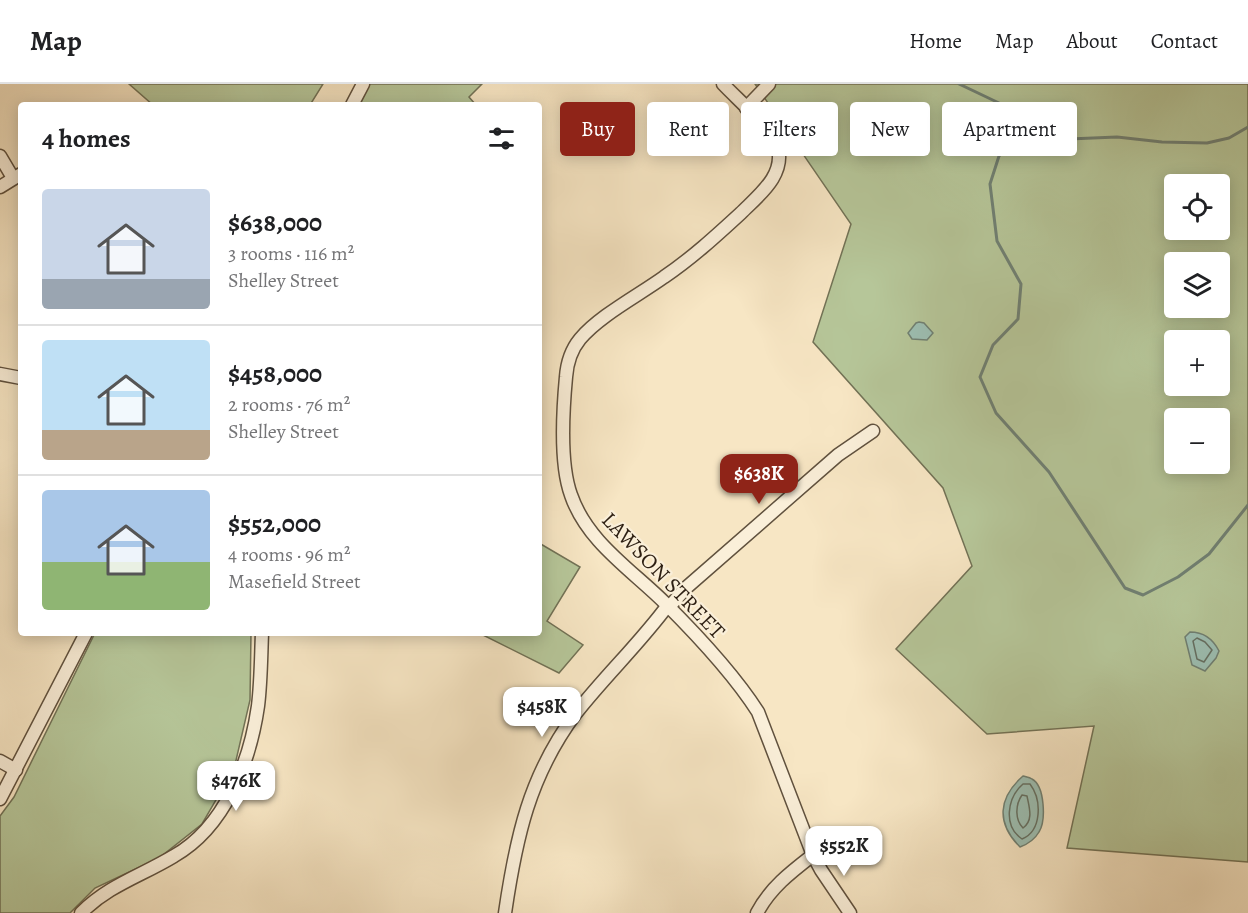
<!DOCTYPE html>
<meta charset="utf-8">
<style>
:root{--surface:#fff;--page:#f6f6f6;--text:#202124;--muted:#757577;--line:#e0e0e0;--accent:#8f2418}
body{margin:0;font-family:Alegreya,serif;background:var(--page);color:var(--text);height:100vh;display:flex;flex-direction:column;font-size:22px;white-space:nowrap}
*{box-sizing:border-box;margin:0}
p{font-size:20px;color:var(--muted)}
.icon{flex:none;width:33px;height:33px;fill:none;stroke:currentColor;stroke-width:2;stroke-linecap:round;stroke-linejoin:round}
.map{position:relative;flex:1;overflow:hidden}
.drawer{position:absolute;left:18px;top:18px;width:524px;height:534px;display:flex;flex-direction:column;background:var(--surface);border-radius:6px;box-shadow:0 3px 15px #0003}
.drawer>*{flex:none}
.guide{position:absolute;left:560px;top:18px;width:570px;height:54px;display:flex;gap:12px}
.tools{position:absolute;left:1164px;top:90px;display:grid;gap:12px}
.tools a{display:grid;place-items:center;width:66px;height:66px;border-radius:6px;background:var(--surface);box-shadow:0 3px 15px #0003;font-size:30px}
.price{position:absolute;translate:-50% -51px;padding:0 14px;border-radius:12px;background:#fff;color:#222;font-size:20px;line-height:39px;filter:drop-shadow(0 2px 3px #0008)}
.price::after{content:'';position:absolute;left:50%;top:36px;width:18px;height:14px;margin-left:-9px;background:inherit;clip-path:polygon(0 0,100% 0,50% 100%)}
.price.selected{background:var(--accent);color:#fff}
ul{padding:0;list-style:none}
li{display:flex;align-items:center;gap:18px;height:150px;padding:0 24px}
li+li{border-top:2px solid var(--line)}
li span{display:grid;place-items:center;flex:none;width:168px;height:120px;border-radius:6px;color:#555}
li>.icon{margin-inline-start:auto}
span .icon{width:72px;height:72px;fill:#fffc;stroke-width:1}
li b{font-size:26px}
h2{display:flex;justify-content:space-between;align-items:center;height:72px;padding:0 24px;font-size:26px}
.pill{padding:0 21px;border-radius:6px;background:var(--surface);box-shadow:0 3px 15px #0003;font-size:21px;line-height:54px}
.pill.selected{background:var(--accent);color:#fff}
header{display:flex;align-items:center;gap:36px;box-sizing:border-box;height:84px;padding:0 30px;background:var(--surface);border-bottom:2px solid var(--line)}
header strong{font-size:28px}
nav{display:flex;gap:33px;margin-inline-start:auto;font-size:21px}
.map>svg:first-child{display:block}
</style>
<header>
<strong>Map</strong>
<nav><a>Home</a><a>Map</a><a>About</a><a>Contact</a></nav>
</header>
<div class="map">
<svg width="1248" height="829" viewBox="0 0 1248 829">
<rect width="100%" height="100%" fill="#f7e6c4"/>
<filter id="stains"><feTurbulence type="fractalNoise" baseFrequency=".00333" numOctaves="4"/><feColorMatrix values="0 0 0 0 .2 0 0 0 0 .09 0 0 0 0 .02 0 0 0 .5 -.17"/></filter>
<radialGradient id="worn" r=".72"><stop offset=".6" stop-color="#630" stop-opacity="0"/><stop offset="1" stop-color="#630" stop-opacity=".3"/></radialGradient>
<g fill="#b6c699" stroke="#727256" stroke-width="1.5" fill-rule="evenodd">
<path d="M129,0H323L310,21H153Z"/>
<path d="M367,0H482L469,13L476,21H357Z"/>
<path d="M755,0H1248V778L1067,764L1094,642L987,650L896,565L972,482L943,404L813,258L851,140ZM1174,100H1220V146H1174ZM1174,178H1220V224H1174ZM1174,256H1220V302H1174ZM1174,334H1220V380H1174Z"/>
<path d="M539,459L580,483L547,537L583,561L559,589L479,549H538Z"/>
<path d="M95,549H251L250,616L234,685L202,740L159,774L95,804L70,829H0V732L14,713Z"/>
</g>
<g fill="#9dc0b4" stroke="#708073" stroke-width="1.5">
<path d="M919,238L924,239L933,249L927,256L912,255L908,249L916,239Z"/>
<path d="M1190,548C1203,548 1213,555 1219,567L1216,574L1205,587L1192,581L1185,553Z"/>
<path d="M1023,692C1026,693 1029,693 1032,695C1045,702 1046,737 1039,748C1035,755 1028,760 1020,763C996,739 998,714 1023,692Z"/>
</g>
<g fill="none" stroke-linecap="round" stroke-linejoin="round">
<g stroke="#657063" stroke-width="1.5">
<path d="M1197,554L1205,558L1212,566L1204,578L1197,575L1193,557Z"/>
<path d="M1023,700H1030C1042,716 1042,747 1022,755C1003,742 1007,714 1023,700Z"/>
<path d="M1022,711L1027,712C1029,723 1034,736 1023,744C1015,736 1015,721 1022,711Z"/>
</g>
<g stroke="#708073" stroke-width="3">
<path d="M959,0L999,19L1018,55"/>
<path d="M1248,43L1229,54L1207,59L1162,58L1117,53L1069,55L1040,51L1018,55L999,72L990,100L997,157L1021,200L1018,235L993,261L980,293L996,329L1049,388L1125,504L1143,511L1178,493L1209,470L1248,421"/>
</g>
<defs>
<g id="street">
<path d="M723,0C737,15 771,44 777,61C787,90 759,111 741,129C716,152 692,174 664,193C639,211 599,232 580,255C571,266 567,279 566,293C563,325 560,381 571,411C587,458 632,486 666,520C696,550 735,592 758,628L813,771L821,786L850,829"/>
<path d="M352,21L363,0"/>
<path d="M746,24L769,0"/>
<path d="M0,72L13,94"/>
<path d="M0,103L21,90"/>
<path d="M0,290L21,294"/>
<path d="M669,523L687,503L838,371L873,347"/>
<path d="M0,677L16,686"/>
<path d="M0,715L86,549"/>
<path d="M81,829C109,801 141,792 174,772C225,743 250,678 258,622C261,598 261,573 262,549"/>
<path d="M505,829C516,754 529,692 576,629C605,592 640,559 668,521"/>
<path d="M757,829C770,804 791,788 813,771"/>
</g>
</defs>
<use href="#street" stroke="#60513e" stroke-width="15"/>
<use href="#street" stroke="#faefd9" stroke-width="12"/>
</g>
<g text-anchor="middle" stroke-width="4.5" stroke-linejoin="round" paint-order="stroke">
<g font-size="22" fill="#2d1f12" stroke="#faefd9">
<text transform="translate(664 491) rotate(46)" y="8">LAWSON STREET</text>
</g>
</g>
<rect width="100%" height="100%" filter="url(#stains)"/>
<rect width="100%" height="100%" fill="url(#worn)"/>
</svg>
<div class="tools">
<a><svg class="icon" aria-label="locate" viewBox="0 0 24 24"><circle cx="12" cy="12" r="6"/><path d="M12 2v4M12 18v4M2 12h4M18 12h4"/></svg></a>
<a><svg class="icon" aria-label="layers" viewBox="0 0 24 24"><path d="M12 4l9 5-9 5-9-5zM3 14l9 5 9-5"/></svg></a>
<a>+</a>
<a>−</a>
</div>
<b class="price selected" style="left:759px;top:421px">$638K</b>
<b class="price" style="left:542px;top:654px">$458K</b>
<b class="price" style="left:236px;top:728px">$476K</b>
<b class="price" style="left:844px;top:793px">$552K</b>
<div class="guide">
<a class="pill selected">Buy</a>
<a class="pill">Rent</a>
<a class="pill">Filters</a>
<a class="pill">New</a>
<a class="pill">Apartment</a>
</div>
<section class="drawer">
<h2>4 homes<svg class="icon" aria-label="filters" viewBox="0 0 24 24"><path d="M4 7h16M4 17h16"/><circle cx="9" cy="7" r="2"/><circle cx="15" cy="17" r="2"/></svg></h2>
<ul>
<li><span style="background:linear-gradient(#c9d6e8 75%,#9aa5b1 0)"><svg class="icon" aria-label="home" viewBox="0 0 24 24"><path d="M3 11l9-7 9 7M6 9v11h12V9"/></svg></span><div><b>$638,000</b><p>3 rooms · 116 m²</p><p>Shelley Street</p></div></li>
<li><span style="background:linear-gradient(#bfe0f5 75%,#b9a48a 0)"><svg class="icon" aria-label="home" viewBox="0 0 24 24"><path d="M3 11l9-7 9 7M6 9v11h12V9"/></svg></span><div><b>$458,000</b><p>2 rooms · 76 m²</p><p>Shelley Street</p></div></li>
<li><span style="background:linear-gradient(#a9c7e8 60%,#8fb573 0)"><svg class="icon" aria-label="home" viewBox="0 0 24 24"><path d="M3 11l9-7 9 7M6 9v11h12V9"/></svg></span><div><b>$552,000</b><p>4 rooms · 96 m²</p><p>Masefield Street</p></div></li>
</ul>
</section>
</div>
